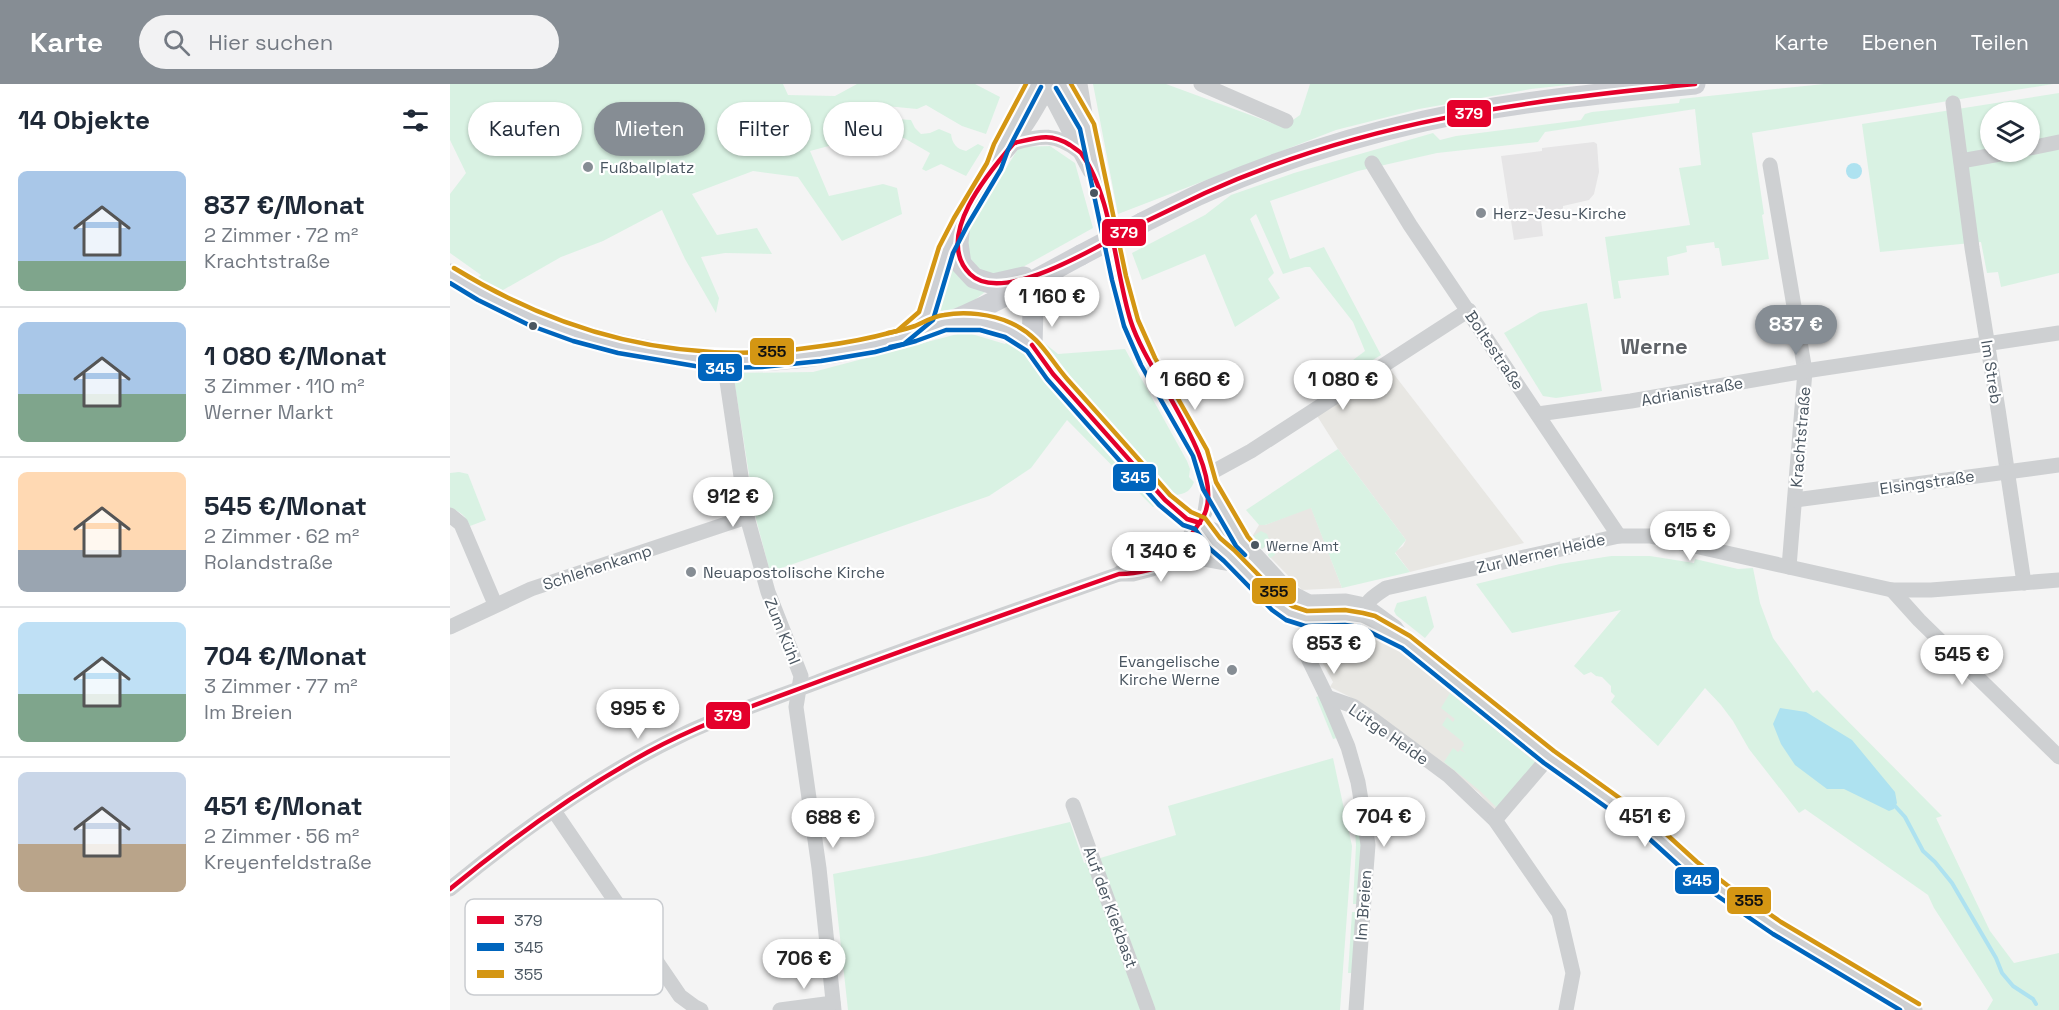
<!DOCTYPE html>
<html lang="de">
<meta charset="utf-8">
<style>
:root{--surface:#fff;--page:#f2f2f3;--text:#1f2937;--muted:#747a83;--line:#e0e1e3;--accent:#868d94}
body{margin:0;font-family:"Space Grotesk",sans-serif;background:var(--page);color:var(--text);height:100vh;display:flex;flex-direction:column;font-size:22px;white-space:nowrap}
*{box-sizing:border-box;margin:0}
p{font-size:20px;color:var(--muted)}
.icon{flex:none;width:33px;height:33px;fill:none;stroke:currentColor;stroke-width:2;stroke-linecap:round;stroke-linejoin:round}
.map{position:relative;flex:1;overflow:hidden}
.drawer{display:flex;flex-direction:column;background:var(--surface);width:450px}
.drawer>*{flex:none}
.banner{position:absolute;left:18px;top:18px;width:570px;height:54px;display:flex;gap:12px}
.buttons{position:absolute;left:1530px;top:18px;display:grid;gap:12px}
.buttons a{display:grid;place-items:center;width:60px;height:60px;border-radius:50%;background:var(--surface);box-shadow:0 2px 4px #0004;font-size:30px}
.price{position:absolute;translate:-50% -51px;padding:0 14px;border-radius:21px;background:#fff;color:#222;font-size:20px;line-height:39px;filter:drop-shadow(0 2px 3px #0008)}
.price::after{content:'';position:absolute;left:50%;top:36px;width:18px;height:14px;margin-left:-9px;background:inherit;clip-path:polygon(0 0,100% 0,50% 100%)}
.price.current{background:var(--accent);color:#fff}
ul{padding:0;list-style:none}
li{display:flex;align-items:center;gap:18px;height:150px;padding:0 18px}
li+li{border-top:2px solid var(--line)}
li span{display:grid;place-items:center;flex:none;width:168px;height:120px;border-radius:9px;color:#555}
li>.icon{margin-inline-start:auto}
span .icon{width:72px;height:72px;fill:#fffc;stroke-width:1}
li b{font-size:26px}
h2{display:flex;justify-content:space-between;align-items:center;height:72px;padding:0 18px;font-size:26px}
.pill{padding:0 21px;border-radius:27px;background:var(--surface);box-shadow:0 2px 4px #0004;font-size:21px;line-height:54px}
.pill.current{background:var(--accent);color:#fff}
header{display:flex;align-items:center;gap:36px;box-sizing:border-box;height:84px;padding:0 30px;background:var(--accent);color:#fff}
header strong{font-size:28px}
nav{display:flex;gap:33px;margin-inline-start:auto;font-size:21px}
.search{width:420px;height:54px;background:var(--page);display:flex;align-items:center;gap:15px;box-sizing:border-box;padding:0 21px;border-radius:33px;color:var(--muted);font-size:22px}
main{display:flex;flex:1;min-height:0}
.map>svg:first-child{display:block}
</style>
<header>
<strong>Karte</strong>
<div class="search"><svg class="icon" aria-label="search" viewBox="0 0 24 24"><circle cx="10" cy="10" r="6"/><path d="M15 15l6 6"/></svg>Hier suchen</div>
<nav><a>Karte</a><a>Ebenen</a><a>Teilen</a></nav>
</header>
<main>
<section class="drawer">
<h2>14 Objekte<svg class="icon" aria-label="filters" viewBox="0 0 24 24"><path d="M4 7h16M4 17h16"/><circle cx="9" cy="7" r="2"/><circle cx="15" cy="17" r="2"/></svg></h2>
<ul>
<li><span style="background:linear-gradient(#a9c7e8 75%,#7fa58c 0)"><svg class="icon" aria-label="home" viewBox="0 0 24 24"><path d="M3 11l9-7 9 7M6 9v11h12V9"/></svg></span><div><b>837 €/Monat</b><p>2 Zimmer · 72 m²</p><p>Krachtstraße</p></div></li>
<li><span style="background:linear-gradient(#a9c7e8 60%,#7fa58c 0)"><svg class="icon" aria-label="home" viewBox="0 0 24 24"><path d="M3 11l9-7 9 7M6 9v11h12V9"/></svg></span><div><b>1 080 €/Monat</b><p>3 Zimmer · 110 m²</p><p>Werner Markt</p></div></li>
<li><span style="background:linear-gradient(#ffd9b3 65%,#9aa5b1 0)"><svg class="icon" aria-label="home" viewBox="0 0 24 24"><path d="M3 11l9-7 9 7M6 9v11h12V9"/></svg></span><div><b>545 €/Monat</b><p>2 Zimmer · 62 m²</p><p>Rolandstraße</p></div></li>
<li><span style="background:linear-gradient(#bfe0f5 60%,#7fa58c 0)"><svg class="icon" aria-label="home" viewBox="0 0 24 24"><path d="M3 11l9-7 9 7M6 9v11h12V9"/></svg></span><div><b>704 €/Monat</b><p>3 Zimmer · 77 m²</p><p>Im Breien</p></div></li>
<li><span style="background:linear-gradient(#c9d6e8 60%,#b9a48a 0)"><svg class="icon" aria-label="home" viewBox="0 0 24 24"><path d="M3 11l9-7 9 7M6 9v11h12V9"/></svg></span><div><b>451 €/Monat</b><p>2 Zimmer · 56 m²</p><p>Kreyenfeldstraße</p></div></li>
</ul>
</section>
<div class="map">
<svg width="1609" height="926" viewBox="0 0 1609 926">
<rect width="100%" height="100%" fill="#f4f4f4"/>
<g fill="#e8e7e3">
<path d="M936,280L1074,459L960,488L945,468L953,462L956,456L888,365L864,327Z"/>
<path d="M861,423L892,504L852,506L818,471L820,468L815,463L812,465L802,453L809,441H815Z"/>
<path d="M876,547L914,548L926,552L944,561L1097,683L1044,726L1028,708L900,613L880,603L883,598L871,576L868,558V549Z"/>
</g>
<path fill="#e6e5e6" d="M1144,58L1147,60L1149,88L1144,110L1139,116L1113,122V125L1090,128L1093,152L1064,156L1051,72L1092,67V64Z"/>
<g fill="#d9f2e3" fill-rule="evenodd">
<path d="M0,0H333L338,11L385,12L407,0H525L550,13L536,50L512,42L476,21L467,25L426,21L423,34L436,35L435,43L447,44L448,35L461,36L465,44L471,50L480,49L489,45L501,50C502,60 507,65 516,67L528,60L534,63L516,92L491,80L476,87L472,85L480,69L454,54L416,52L360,67L379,112L433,100L447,104L452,130L392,157L348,93L303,87L242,110L267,151L307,144L322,170L275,169L251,173L269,214L266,229L235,175L212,126L153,157L111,173L46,210L27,194L31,191L0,169V110L16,89L0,56Z"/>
<path d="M643,0H716L833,43L850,31L860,0H1127L1081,5L969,25L886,46L668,130Z"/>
<path d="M1374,0H1603L1302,49L1314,130L1312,131L1319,175L1272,182L1269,164H1265L1264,158L1236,162L1237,168L1217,173L1219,191L1168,197L1171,214L1164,215L1155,153L1240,141L1229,84L1251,81L1245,25L1095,48L1088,58L987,69L908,87L820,117L840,175L874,163L931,271L895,293L891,285L915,267L903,238L860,183H855L833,190L806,130L800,135L824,189L818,195L830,214L785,243L755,170L692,196L682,169L755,131L781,111L844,89L983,49L990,56L1006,52L1131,36L1135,30L1142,28L1229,19L1230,15Z"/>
<path d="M1609,9V189L1551,203L1548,188L1537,189L1531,158L1430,168L1412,40ZM1540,28H1580V68H1540Z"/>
<path d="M600,62L625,79L643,144L553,194L522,218L482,233L520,143L569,63Z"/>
<path d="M1137,219L1152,307L1106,314L1093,312L1054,249L1090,228Z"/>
<path d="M571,240L608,270L675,265L737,377L740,385L739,393L744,398C739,411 731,409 721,413C714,415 708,420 703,423L617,336L581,384L539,412L320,488L306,435L283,289L363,288L515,248L555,260Z"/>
<path d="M888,365L956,456L945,469L960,488L892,504L861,424L815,441H809L796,426Z"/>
<path d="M9,388L18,390L36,436L20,442C16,432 10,427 0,424V389Z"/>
<path d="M811,447L817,450L820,458L826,462L825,471L820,474L818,471L820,468L815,462L812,465L802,453Z"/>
<path d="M1161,472H1200L1244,479L1245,475L1288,485L1303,484L1310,519L1323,554L1363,609L1367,606L1492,732L1486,734L1540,847L1564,879L1609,869V926H1537L1543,916L1539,909L1484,824L1478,811L1355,725L1349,729L1299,665L1283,637L1271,621L1255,604L1208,662L1161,618L1165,612L1161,608V602L1152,593L1146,592L1141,588L1134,591L1124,582L1171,526L1062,549L1026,500L1110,480Z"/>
<path d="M976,512L984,543L975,554L946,531L944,527L947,519Z"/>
<path d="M1000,609L1086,679L1048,725L1029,706L994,678L1003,664L1008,668L1010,666L1016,669L1011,665L1014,661L1013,658L992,641L997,633L1003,638L1005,635L991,624Z"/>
<path d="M869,612L887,654L883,655L866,613Z"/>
<path d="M883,674L902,762L890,926H398L383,790L477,772L620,738L634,779L726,751L718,722Z"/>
<path d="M905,746H910L911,760L908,820H903L906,761Z"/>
<path d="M902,828H907L903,889H898Z"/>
</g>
<g fill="#aee2f0">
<circle cx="1404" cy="87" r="8"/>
<path d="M1330,624L1356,628L1402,656L1445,708L1447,719L1444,725L1439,727L1394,705H1377L1345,681L1331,660L1323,640Z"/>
</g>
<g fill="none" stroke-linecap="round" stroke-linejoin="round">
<path stroke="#aee2f0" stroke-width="4" d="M1445,722L1455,733L1473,767L1485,778L1502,799L1546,874L1552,889L1563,902L1583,915L1586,920"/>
<g stroke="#ced0d2" stroke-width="15">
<path d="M588,0L604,18L640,87"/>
<path d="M630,0L635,30"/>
<path d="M751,0L836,37"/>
<path d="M1503,19L1522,164L1548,325L1574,499"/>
<path d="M564,59C591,51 606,49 629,67"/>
<path d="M1580,64L1609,58"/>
<path d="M556,68C574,48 587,24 600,1"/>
<path d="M1511,77L1561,68"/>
<path d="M922,79L960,141L1169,452"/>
<path d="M1320,81L1355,287L1339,483"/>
<path d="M510,138C537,93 561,47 584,0"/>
<path d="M582,261L603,290L715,416L737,435L792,458"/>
<path d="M274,277L297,433L318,508L351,592L346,623L369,784L384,926"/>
<path d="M1088,330L1181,317L1355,287L1609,249"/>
<path d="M757,391L801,367L1019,226"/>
<path d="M759,401L792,458L807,472L840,508L859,518L896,517L915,521L945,543L956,558L1099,673L1199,744L1242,784L1273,807L1327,844L1465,926"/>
<path d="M1345,416L1609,381"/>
<path d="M0,431L11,440L45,520"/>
<path d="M752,441L764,459L779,471L826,520L839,529L856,535L895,533L912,536L921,539L943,552"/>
<path d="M726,474L754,475L787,481"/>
<path d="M669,490L679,480L733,459"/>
<path d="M1442,506L1469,536L1609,673"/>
<path d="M859,518L854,566L877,613L898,663L908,698L915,740L918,761L916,787L906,926"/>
<path d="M912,536C916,516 920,515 936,504L1169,452H1200L1442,506H1481L1609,496"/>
<path d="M0,543L81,505L297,433"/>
<path d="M877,613L903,622L925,637L999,692L1045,736L1109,829L1123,889L1116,926"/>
<path d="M623,721L698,926"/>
<path d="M104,727L230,912L245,923L251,926"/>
<path d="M1045,736L1099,673"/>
<path d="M0,805C71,746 147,692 230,652C275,630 323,615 370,597C469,560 569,525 669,490H683L702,485L726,474L755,428L759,401L750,369L698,277L681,239L669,194L637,42L612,0"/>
<path d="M330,926L383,919"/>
</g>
<g stroke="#ced0d4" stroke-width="21">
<path d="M510,138L508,159L511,180L524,194L543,200L574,193"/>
<path d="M692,139C715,128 738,115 762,105C830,76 902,53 974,37C1063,18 1154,9 1245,0"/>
<path d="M0,190C62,232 133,255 207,268C229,272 251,277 274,277C337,279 403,268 463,251C522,233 577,200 631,171"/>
<path d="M504,238C540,238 552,242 582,261"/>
<path d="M457,248L476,232L496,166L506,146"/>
<path d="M582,261L583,226L586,216L605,186"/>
</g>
<path stroke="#ced0d4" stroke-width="21" d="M631,171L692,139"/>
<defs>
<g id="bus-1">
<path d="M564,59C539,88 483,153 520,190C552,222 648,162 680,145C705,133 730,121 755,109C914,37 1073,17 1245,0"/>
<path d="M582,261L603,290L715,416L737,435L750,439"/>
<path d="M0,805C62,754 127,707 198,668C255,637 317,617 378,594C475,558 572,524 669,490C686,490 711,485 725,474C730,470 734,461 738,456C743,447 751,438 755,429C775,379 697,289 681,238C665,188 662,111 631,69C628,66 624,64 620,61C600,48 586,54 564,59"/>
</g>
<g id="bus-2">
<path d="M606,4L630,45L662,196L674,242L691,281L743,372L753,405L786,462L795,471"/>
<path d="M0,199L28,216L79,241L123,257L168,269L245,282L274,284L312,283L371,277L425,268L466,257L496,246H530L555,253L577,267L597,295L709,421L733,441L745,445L759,464L774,477L822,526L836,536L855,542L895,541L910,543L952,564L1094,679L1194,750L1237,789L1269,813L1323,850L1450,926"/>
<path d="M440,263L454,260L483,236L503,169L517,142L551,85L558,66L591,3"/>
</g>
<g id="bus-3">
<path d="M621,0L644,40L676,192L688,236L705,274L757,366L766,398L798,453L805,461"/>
<path d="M4,184C116,253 240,283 372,262C394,259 417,255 439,249C447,247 456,245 465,242C474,238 484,232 494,231C515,227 542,230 561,239C590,252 598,273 618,296C652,334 686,372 720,411L741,428L755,434L770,454L784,466L831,514L842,522L857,527L895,526L913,529L925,532L960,552L1104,667L1203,738L1247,778L1277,801L1331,838L1469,920"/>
<path d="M438,249L447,247L469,228L489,163L504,134L537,79L544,60L576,0"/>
</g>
</defs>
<use href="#bus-1" stroke="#fff" stroke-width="9"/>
<use href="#bus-2" stroke="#fff" stroke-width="9"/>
<use href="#bus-3" stroke="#fff" stroke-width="9"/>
<use href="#bus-1" stroke="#e4002b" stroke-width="4.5"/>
<use href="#bus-2" stroke="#0065bd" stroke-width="4.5"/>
<use href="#bus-3" stroke="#d49613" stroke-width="4.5"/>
</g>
<g fill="#868d94" stroke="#fff" stroke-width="2">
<circle cx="138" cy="83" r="6"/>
<circle cx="1031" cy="129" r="6"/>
<circle cx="241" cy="488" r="6"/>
<circle cx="782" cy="586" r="6"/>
</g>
<g fill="#4a5661" stroke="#fff" stroke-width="2">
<circle cx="644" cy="109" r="5"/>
<circle cx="83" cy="242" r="5"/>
<circle cx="805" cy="461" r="5"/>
</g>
<g text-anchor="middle" stroke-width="4.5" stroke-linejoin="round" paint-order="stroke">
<g font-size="14" fill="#4a5661" stroke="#fff" text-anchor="start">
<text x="816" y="467">Werne Amt</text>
</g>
<g font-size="16" fill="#4a5661" stroke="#fff" text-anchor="start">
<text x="150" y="89">Fußballplatz</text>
<text x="1043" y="135">Herz-Jesu-Kirche</text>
<text x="253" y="494">Neuapostolische Kirche</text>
<text x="770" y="583" text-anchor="end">Evangelische<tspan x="770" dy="18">Kirche Werne</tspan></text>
</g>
<g font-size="16" fill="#4a5661" stroke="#fff">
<text transform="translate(1045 266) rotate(56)" y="6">Boltestraße</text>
<text transform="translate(1542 288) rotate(81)" y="6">Im Streb</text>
<text transform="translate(1242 307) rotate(-10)" y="6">Adrianistraße</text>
<text transform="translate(1350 353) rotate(-85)" y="6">Krachtstraße</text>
<text transform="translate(1477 398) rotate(-8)" y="6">Elsingstraße</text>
<text transform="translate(1091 469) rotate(-13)" y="6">Zur Werner Heide</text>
<text transform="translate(147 483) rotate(-18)" y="6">Schlehenkamp</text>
<text transform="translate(333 547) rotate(68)" y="6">Zum Kühl</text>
<text transform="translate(939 650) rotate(35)" y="6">Lütge Heide</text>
<text transform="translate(913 821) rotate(-86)" y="6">Im Breien</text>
<text transform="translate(661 823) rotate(70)" y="6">Auf der Kiekbast</text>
</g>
<g font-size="22" font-weight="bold" fill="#5f6368" stroke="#fff">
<text x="1204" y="270">Werne</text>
</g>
</g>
<rect x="15" y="815" width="198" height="96" rx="9" fill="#fff" stroke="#c9ccd0" stroke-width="1.5"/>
<rect x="27" y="832" width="27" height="8" fill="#e4002b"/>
<rect x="27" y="859" width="27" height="8" fill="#0065bd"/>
<rect x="27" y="886" width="27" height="8" fill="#d49613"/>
<g font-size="16" fill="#4a5661">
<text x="64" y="842">379</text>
<text x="64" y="869">345</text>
<text x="64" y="896">355</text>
</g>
<g stroke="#fff" stroke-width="2">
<rect x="996" y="15" width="46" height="29" rx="6" fill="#e4002b"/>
<rect x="651" y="134" width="46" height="29" rx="6" fill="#e4002b"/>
<rect x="299" y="253" width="46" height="29" rx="6" fill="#d49613"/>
<rect x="247" y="269" width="46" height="29" rx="6" fill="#0065bd"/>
<rect x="662" y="379" width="45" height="29" rx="6" fill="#0065bd"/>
<rect x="801" y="493" width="46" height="28" rx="6" fill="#d49613"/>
<rect x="255" y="617" width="46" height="29" rx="6" fill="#e4002b"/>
<rect x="1224" y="782" width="46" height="29" rx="6" fill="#0065bd"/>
<rect x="1276" y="802" width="46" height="29" rx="6" fill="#d49613"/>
</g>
<g font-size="16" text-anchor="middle" font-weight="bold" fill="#fff">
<text x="1019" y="35">379</text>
<text x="674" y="154">379</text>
<text x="270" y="290">345</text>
<text x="685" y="399">345</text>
<text x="278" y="637">379</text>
<text x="1247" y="802">345</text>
</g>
<g font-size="16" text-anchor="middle" font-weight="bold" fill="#111">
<text x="322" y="273">355</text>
<text x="824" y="513">355</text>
<text x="1299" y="822">355</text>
</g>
</svg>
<div class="buttons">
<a><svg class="icon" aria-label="layers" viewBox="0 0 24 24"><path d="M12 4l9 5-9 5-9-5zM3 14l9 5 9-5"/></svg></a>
</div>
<b class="price" style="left:602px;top:244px">1 160 €</b>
<b class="price current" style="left:1346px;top:272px">837 €</b>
<b class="price" style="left:745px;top:327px">1 660 €</b>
<b class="price" style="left:893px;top:327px">1 080 €</b>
<b class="price" style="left:283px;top:444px">912 €</b>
<b class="price" style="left:1240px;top:478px">615 €</b>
<b class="price" style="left:711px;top:499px">1 340 €</b>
<b class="price" style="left:884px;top:591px">853 €</b>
<b class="price" style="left:1512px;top:602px">545 €</b>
<b class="price" style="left:188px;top:656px">995 €</b>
<b class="price" style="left:934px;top:764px">704 €</b>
<b class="price" style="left:1195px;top:764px">451 €</b>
<b class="price" style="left:383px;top:765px">688 €</b>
<b class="price" style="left:354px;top:906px">706 €</b>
<div class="banner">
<a class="pill">Kaufen</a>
<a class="pill current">Mieten</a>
<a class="pill">Filter</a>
<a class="pill">Neu</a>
</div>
</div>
</main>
